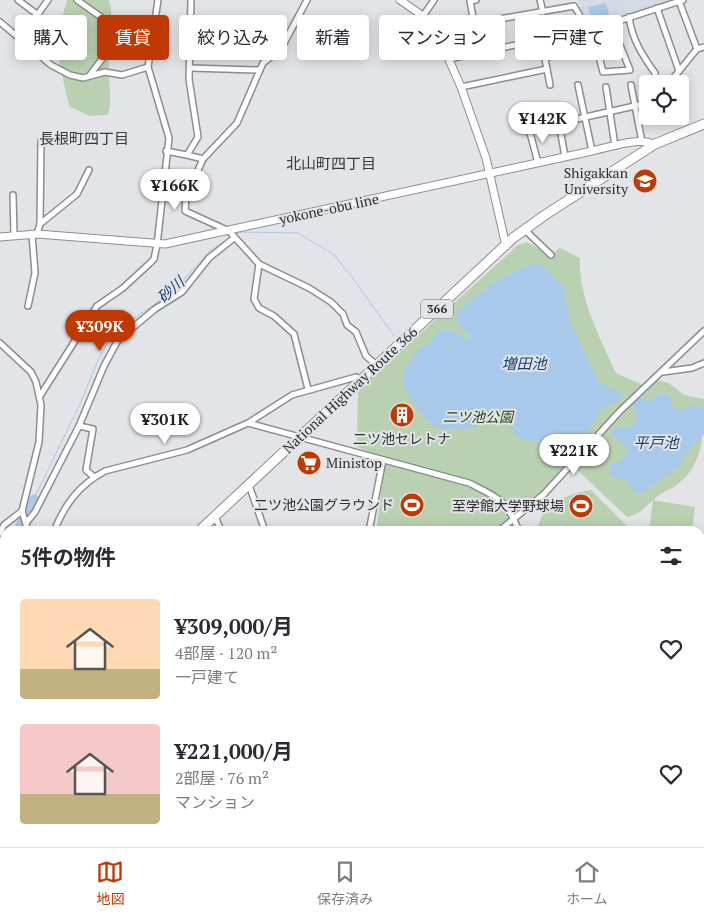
<!DOCTYPE html>
<html lang="ja">
<meta charset="utf-8">
<style>
:root{--surface:#fff;--page:#f2f2f3;--text:#2b2b33;--muted:#7c7c81;--line:#e1e1e2;--accent:#c13902}
body{margin:0;font-family:"PT Serif","Noto Sans JP",serif;background:var(--page);color:var(--text);height:100vh;display:flex;flex-direction:column;font-size:19px;white-space:nowrap}
*{box-sizing:border-box;margin:0}
p{font-size:16px;color:var(--muted)}
.icon{flex:none;width:28px;height:28px;fill:none;stroke:currentColor;stroke-width:2;stroke-linecap:round;stroke-linejoin:round}
.map{position:relative;flex:1;overflow:hidden}
.details{position:absolute;left:0px;top:526px;width:705px;height:321px;display:flex;flex-direction:column;background:var(--surface);border-radius:15px 15px 0 0;box-shadow:0 2px 12px #0003}
.details>*{flex:none}
.banner{position:absolute;left:15px;top:15px;width:675px;height:45px;display:flex;gap:10px}
.buttons{position:absolute;left:639px;top:75px;display:grid;gap:10px}
.buttons a{display:grid;place-items:center;width:50px;height:50px;border-radius:5px;background:var(--surface);box-shadow:0 2px 12px #0003;font-size:25px}
.price{position:absolute;translate:-50% -42px;padding:0 11px;border-radius:18px;background:#fff;color:#222;font-size:16px;line-height:32px;filter:drop-shadow(0 1px 2px #0008)}
.price::after{content:'';position:absolute;left:50%;top:30px;width:15px;height:11px;margin-left:-8px;background:inherit;clip-path:polygon(0 0,100% 0,50% 100%)}
.price.on{background:var(--accent);color:#fff}
ul{padding:0;list-style:none}
li{display:flex;align-items:center;gap:15px;height:125px;padding:0 20px}
li span{display:grid;place-items:center;flex:none;width:140px;height:100px;border-radius:5px;color:#555}
li>.icon{margin-inline-start:auto}
span .icon{width:60px;height:60px;fill:#fffc;stroke-width:1}
li b{font-size:21px}
h2{display:flex;justify-content:space-between;align-items:center;height:60px;padding:0 20px;font-size:21px}
.chip{padding:0 18px;border-radius:5px;background:var(--surface);box-shadow:0 2px 12px #0003;font-size:18px;line-height:45px}
.chip.on{background:var(--accent);color:#fff}
.menu{display:flex;justify-content:space-around;align-items:center;height:70px;border-top:1px solid var(--line);background:var(--surface);font-size:14px;color:var(--muted)}
.menu a{display:grid;justify-items:center;gap:2px}
.menu .on{color:var(--accent)}
.map>svg:first-child{display:block}
</style>
<div class="map">
<svg width="704" height="847" viewBox="0 0 704 847">
<rect width="100%" height="100%" fill="#e2e4e7"/>
<path fill="#d5dbe5" d="M578,0H675L593,27L587,26Z"/>
<g fill="#b9d1b1">
<path d="M67,0H109C116,26 108,45 109,71C109,87 112,99 108,115L89,116L69,106L55,42Z"/>
<path d="M527,242L550,256L560,248L580,258C578,297 600,338 616,373L643,385L656,380L669,383L684,395L704,399C704,432 704,464 678,484C672,489 664,491 658,496C647,504 641,515 627,517L573,466L519,517L514,515L495,531H386L377,527L385,458L357,447L358,390L518,245Z"/>
<path d="M591,490L632,531H537C540,506 569,492 591,490Z"/>
<path d="M653,500L695,507L692,531H649Z"/>
<path d="M704,816V847H681L683,843L700,842V821Z"/>
<path d="M160,842H341V843L339,847H299L297,845L295,847H153Z"/>
<path d="M350,842L629,843L627,847H348Z"/>
</g>
<g fill="#a9c9eb">
<path d="M606,3L609,15L592,20L588,7Z"/>
<path d="M539,263L564,287L570,322L599,382L623,394L620,401C589,410 602,420 584,434C567,447 539,442 520,439C516,435 510,425 504,423C498,420 491,422 485,424C445,435 434,435 411,399C394,374 406,367 422,346L425,348L440,330H453L465,340L470,336L458,324L456,314C482,290 505,271 539,263Z"/>
<path d="M658,394H669L672,405L677,410L686,409L692,405L704,408V434L685,454L680,466L639,495L634,492L627,481L610,476V464L621,462L628,449L611,434L617,427L628,428L637,421L633,401L639,398L651,402Z"/>
</g>
<g fill="none" stroke-linecap="round" stroke-linejoin="round">
<g stroke="#a9c9eb" stroke-width="1">
<path d="M235,235L241,232L298,233L333,254L352,277L394,336"/>
<path d="M34,499L80,404L99,358L111,337L120,328L171,293L211,250L232,237"/>
</g>
<g stroke="#a9c9eb" stroke-width="9">
<path d="M17,531L34,499"/>
<path d="M0,567L1,555L5,551"/>
</g>
<defs>
<g id="street">
<path d="M18,0L38,15"/>
<path d="M77,0L122,32L90,75"/>
<path d="M191,0L189,79L198,137L187,155L203,159"/>
<path d="M307,0L281,49L263,63L237,123L203,159L186,197L185,211L229,231L259,264L309,288L331,302L343,314L347,325L356,332L366,356L373,362L374,367"/>
<path d="M540,0L543,12"/>
<path d="M679,1L697,49"/>
<path d="M657,8L679,71"/>
<path d="M423,16L434,0"/>
<path d="M629,17C632,39 642,55 655,73V84"/>
<path d="M0,22L51,65L70,75L83,78L105,72L122,75L148,67"/>
<path d="M474,23L470,1L476,0"/>
<path d="M611,23L630,70L603,72L597,49L618,44"/>
<path d="M436,30L574,6L579,14L588,45L587,49L547,57L545,59L550,85"/>
<path d="M585,32L683,0"/>
<path d="M21,38L48,0"/>
<path d="M449,59L520,44"/>
<path d="M190,68L260,70"/>
<path d="M664,84L670,82L697,49L704,47"/>
<path d="M578,85L592,151"/>
<path d="M631,85L642,142"/>
<path d="M461,87L547,69"/>
<path d="M606,87L615,146"/>
<path d="M529,129L538,163"/>
<path d="M166,151L187,155"/>
<path d="M565,157L559,123L648,103"/>
<path d="M13,195L14,235"/>
<path d="M40,224L41,141"/>
<path d="M525,230L551,255"/>
<path d="M37,234L40,224L77,194L89,170"/>
<path d="M259,264L254,299L259,308L274,316L294,334L308,389"/>
<path d="M28,306L35,273L32,234"/>
<path d="M0,343L31,372L36,382L41,405L39,442L22,511L4,525L0,533"/>
<path d="M663,372L692,368L704,363"/>
<path d="M40,396L97,306L123,288L149,264L154,259L157,245L169,138L148,67L158,0"/>
<path d="M248,423L469,483C499,498 506,499 519,531"/>
<path d="M79,426L93,429L86,470L94,477"/>
<path d="M249,485L265,531"/>
<path d="M22,511L28,531"/>
<path d="M215,516L221,531"/>
<path d="M27,522L35,512L79,426L104,366L118,340L155,309L182,292L209,258L234,238"/>
<path d="M54,531C65,504 79,485 105,471L187,450L248,423L292,395L356,377L362,379"/>
<path d="M369,531L383,460"/>
<path d="M499,531L544,494L620,411L704,331"/>
<path d="M700,594L704,595"/>
<path d="M0,684L5,667"/>
<path d="M700,769L704,770"/>
<path d="M569,842L571,847"/>
<path d="M27,847L33,843L36,847"/>
<path d="M120,847L125,842"/>
<path d="M343,847L346,842"/>
</g>
<g id="secondary">
<path d="M400,0L423,16L436,30L461,87L486,158L506,246"/>
<path d="M0,237L37,234L165,244L592,151C611,147 636,137 655,144"/>
<path d="M0,797L5,799"/>
<path d="M96,842L105,847"/>
</g>
<g id="highway">
<path d="M199,531L513,238L545,215L655,144L704,124"/>
<path d="M0,716L5,712"/>
</g>
</defs>
<use href="#street" stroke="#8b8d8f" stroke-width="8"/>
<use href="#secondary" stroke="#8b8d8f" stroke-width="9"/>
<use href="#highway" stroke="#8b8d8f" stroke-width="11"/>
<use href="#street" stroke="#fff" stroke-width="5"/>
<use href="#secondary" stroke="#fff" stroke-width="7"/>
<use href="#highway" stroke="#fff" stroke-width="9"/>
<g stroke="#565758" stroke-width="1" stroke-dasharray="9 9" stroke-linecap="butt">
<path d="M700,659L704,647"/>
<path d="M700,673L704,661"/>
<path d="M642,847L643,842"/>
</g>
</g>
<defs>
<symbol id="university-disc" viewBox="-11 -11 22 22"><circle r="9.5" fill="#c13902" stroke="#e2e4e7"/><path d="M0-5L7-2L0 1L-7-2ZM-4 1L0 2.5L4 1V4Q0 6-4 4Z" fill="#fff"/></symbol>
<symbol id="building-disc" viewBox="-11 -11 22 22"><circle r="9.5" fill="#c13902" stroke="#e2e4e7"/><path d="M-4-6H4V6H1V3H-1V6H-4ZM-2.5-4.3h1.7v1.8h-1.7ZM.8-4.3h1.7v1.8H.8ZM-2.5-1h1.7V.8h-1.7ZM.8-1h1.7V.8H.8Z" fill="#fff"/></symbol>
<symbol id="supermarket-disc" viewBox="-11 -11 22 22"><circle r="9.5" fill="#c13902" stroke="#e2e4e7"/><path d="M-6-5.5h2.5l.6 2H6L4.5 2H-2.5L-4.4-4H-6ZM-1.5 3.2a1.3 1.3 0 1 0 .1 0ZM3 3.2a1.3 1.3 0 1 0 .1 0Z" fill="#fff"/></symbol>
<symbol id="stadium-disc" viewBox="-11 -11 22 22"><circle r="9.5" fill="#c13902" stroke="#e2e4e7"/><path d="M0-5a6.5 5 0 1 0 0 10a6.5 5 0 1 0 0-10ZM-3.5-1.8h7v3.6h-7Z" fill="#fff"/></symbol>
</defs>
<g fill-rule="evenodd">
<use href="#university-disc" x="631" y="167" width="28" height="28"/>
<use href="#building-disc" x="388" y="401" width="28" height="28"/>
<use href="#supermarket-disc" x="295" y="449" width="28" height="28"/>
<use href="#stadium-disc" x="398" y="491" width="28" height="28"/>
<use href="#stadium-disc" x="567" y="492" width="28" height="28"/>
</g>
<g text-anchor="middle" stroke-width="4" stroke-linejoin="round" paint-order="stroke">
<rect fill="#e2e4e7" stroke="#636566" stroke-width="1" x="421" y="299.5" width="32" height="19" rx="4"/>
<g font-size="12" font-weight="bold" fill="#2d2e2f">
<text x="437" y="313">366</text>
</g>
<g font-size="14" fill="#2d2e2f" stroke="#e2e4e7" text-anchor="end">
<text x="628" y="178">Shigakkan<tspan x="628" dy="16">University</tspan></text>
<text x="402" y="444" text-anchor="middle">二ツ池セレトナ</text>
<text x="326" y="468" text-anchor="start">Ministop</text>
<text x="394" y="510">二ツ池公園グラウンド</text>
<text x="564" y="511">至学館大学野球場</text>
</g>
<g font-size="14" fill="#2d2e2f" stroke="#e2e4e7">
<text transform="translate(329 209) rotate(-12)" y="5">yokone-obu line</text>
<text transform="translate(350 390) rotate(-43)" y="5">National Highway Route 366</text>
</g>
<g font-size="14" font-style="italic" fill="#214511" stroke="#e2e4e7">
<text x="478" y="422">二ツ池公園</text>
</g>
<g font-size="15" fill="#37383b" stroke="#e2e4e7">
<text x="84" y="144">長根町四丁目</text>
<text x="331" y="169">北山町四丁目</text>
</g>
<g font-size="15" font-style="italic" fill="#12436d" stroke="#e2e4e7">
<text transform="translate(171 290) rotate(-42)" y="5">砂川</text>
<text x="524" y="369">増田池</text>
<text x="656" y="448">平戸池</text>
</g>
</g>
</svg>
<div class="buttons">
<a><svg class="icon" aria-label="locate" viewBox="0 0 24 24"><circle cx="12" cy="12" r="6"/><path d="M12 2v4M12 18v4M2 12h4M18 12h4"/></svg></a>
</div>
<b class="price" style="left:543px;top:144px">¥142K</b>
<b class="price" style="left:175px;top:211px">¥166K</b>
<b class="price on" style="left:100px;top:352px">¥309K</b>
<b class="price" style="left:165px;top:445px">¥301K</b>
<b class="price" style="left:574px;top:476px">¥221K</b>
<div class="banner">
<a class="chip">購入</a>
<a class="chip on">賃貸</a>
<a class="chip">絞り込み</a>
<a class="chip">新着</a>
<a class="chip">マンション</a>
<a class="chip">一戸建て</a>
</div>
<section class="details">
<h2>5件の物件<svg class="icon" aria-label="filters" viewBox="0 0 24 24"><path d="M4 7h16M4 17h16"/><circle cx="9" cy="7" r="2"/><circle cx="15" cy="17" r="2"/></svg></h2>
<ul>
<li><span style="background:linear-gradient(#ffd9b3 70%,#c2b280 0)"><svg class="icon" aria-label="home" viewBox="0 0 24 24"><path d="M3 11l9-7 9 7M6 9v11h12V9"/></svg></span><div><b>¥309,000/月</b><p>4部屋 · 120 m²</p><p>一戸建て</p></div><svg class="icon" aria-label="heart" viewBox="0 0 24 24"><path d="M12 20l-8-8c-3-5 5-10 8-4 3-6 11-1 8 4z"/></svg></li>
<li><span style="background:linear-gradient(#f6c9c9 70%,#c2b280 0)"><svg class="icon" aria-label="home" viewBox="0 0 24 24"><path d="M3 11l9-7 9 7M6 9v11h12V9"/></svg></span><div><b>¥221,000/月</b><p>2部屋 · 76 m²</p><p>マンション</p></div><svg class="icon" aria-label="heart" viewBox="0 0 24 24"><path d="M12 20l-8-8c-3-5 5-10 8-4 3-6 11-1 8 4z"/></svg></li>
</ul>
</section>
</div>
<nav class="menu">
<a class="on"><svg class="icon" aria-label="map" viewBox="0 0 24 24"><path d="M3 6l6-2 6 2 6-2v14l-6 2-6-2-6 2zM9 4v14M15 6v14"/></svg>地図</a>
<a><svg class="icon" aria-label="saved" viewBox="0 0 24 24"><path d="M7 4h10v16l-5-4-5 4z"/></svg>保存済み</a>
<a><svg class="icon" aria-label="home" viewBox="0 0 24 24"><path d="M3 11l9-7 9 7M6 9v11h12V9"/></svg>ホーム</a>
</nav>
